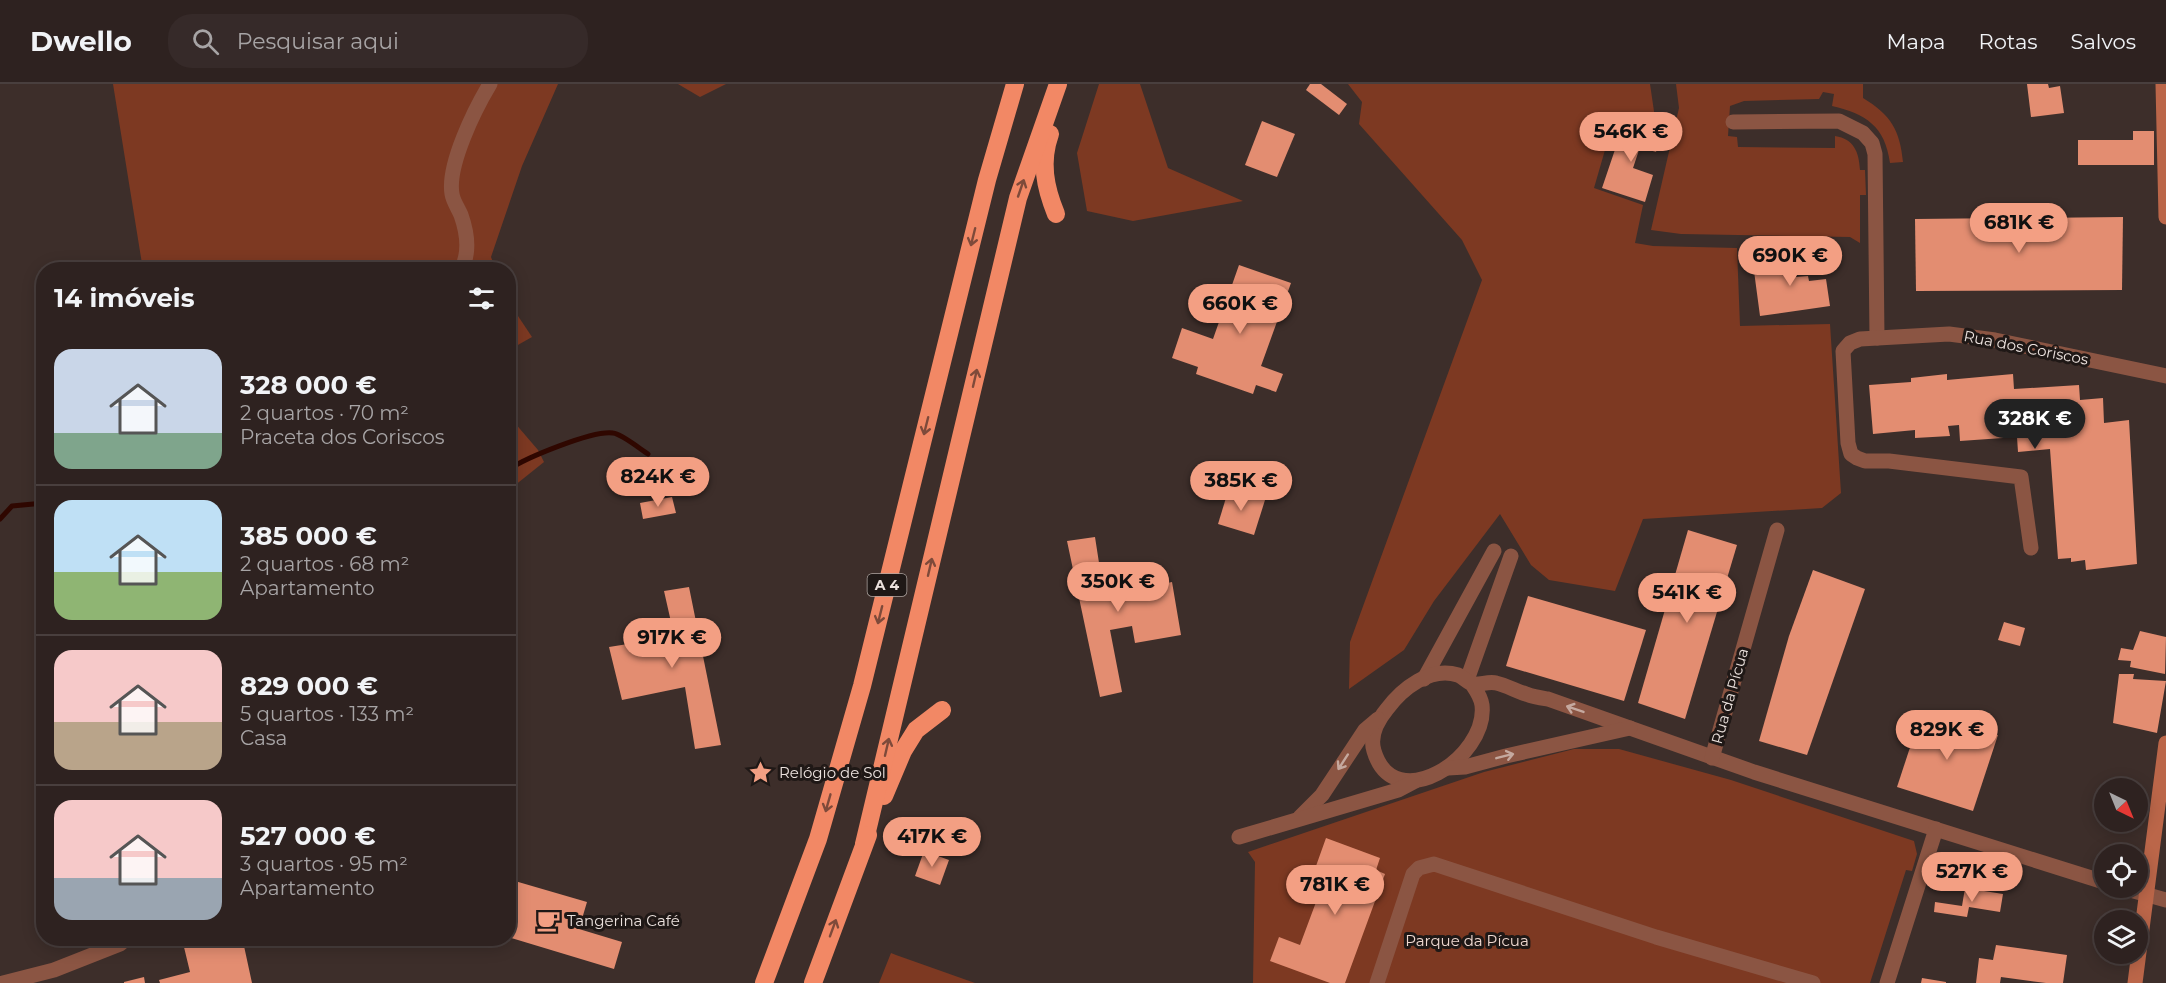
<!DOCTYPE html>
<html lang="pt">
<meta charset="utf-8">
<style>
:root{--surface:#2e2220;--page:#362a29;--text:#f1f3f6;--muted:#a7a4a5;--line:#493f3e;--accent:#f39f83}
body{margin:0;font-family:Montserrat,sans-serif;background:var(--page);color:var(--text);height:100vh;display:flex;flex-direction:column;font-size:22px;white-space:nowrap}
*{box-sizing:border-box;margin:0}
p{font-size:20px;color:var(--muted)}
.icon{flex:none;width:33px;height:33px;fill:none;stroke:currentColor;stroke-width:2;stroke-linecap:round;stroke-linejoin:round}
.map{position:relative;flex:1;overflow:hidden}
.side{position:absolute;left:36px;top:178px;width:480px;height:684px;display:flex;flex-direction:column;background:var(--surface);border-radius:24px;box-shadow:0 3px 15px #0003,0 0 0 2px var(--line)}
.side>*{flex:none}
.needle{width:39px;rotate:137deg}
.controls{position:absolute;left:2094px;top:694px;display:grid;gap:12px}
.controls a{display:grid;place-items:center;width:54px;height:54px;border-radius:50%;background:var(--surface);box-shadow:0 3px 15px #0003,0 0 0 2px var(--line);font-size:30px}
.price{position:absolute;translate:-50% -51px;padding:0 14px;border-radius:21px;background:var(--accent);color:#111;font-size:20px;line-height:39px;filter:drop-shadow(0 2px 3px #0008)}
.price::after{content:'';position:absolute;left:50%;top:36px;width:18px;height:14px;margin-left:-9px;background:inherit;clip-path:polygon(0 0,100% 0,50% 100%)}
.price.active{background:#222;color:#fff}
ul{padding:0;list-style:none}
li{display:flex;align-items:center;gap:18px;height:150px;padding:0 18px}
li+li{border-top:2px solid var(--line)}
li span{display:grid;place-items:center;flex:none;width:168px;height:120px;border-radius:18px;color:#555}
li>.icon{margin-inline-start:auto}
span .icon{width:72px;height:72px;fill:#fffc;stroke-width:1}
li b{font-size:26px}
h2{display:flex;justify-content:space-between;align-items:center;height:72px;padding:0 18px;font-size:26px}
header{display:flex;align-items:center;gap:36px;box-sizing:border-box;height:84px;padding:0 30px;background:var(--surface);border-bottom:2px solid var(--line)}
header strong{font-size:28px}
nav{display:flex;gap:33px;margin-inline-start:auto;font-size:21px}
.search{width:420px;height:54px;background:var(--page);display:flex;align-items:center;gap:15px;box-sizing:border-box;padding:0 21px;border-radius:24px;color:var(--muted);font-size:22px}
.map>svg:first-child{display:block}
</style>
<header>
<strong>Dwello</strong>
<div class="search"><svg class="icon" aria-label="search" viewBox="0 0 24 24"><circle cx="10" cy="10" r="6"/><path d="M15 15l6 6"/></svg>Pesquisar aqui</div>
<nav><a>Mapa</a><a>Rotas</a><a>Salvos</a></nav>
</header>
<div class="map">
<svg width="2166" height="899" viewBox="0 0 2166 899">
<rect width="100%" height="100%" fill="#3d2e2a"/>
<g fill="#7d3922">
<path d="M113,0H558L522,82L491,173L496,186H143Z"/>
<path d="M678,0H726L700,13Z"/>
<path d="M1099,0H1140L1168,84L1243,117L1133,137L1087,127L1077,69Z"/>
<path d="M1348,0H1650L1656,41L1616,28L1594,104L1643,121L1635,159L1653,162L1737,164L1740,242L1830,240L1841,409L1822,424L1643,435L1615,507L1549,496L1531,481L1500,430L1434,517L1404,566L1349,605L1350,558L1482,196L1462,156L1359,40L1362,18Z"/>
<path d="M1676,0H1863V14C1891,31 1900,46 1903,78L1890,79C1885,42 1866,30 1832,22L1834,10L1823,8L1819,15L1744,17L1730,22L1728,52L1737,53L1738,63L1835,64V52C1854,55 1859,68 1860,86H1865L1866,111H1860V159L1850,153L1681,150L1651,146L1679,24Z"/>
<path d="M508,217L532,253L509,266H508Z"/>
<path d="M508,331L538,366L544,378L509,406Z"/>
<path d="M1574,665H1619L1731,696L1914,757L1917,770L1912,787L1906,786L1870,899H1253L1255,778L1248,768L1484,688Z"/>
<path d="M891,869L896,871L975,899H879Z"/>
</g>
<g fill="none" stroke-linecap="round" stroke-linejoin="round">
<g stroke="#2f0700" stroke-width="5">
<path d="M508,386C525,374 593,346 613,349C622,350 640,365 648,370"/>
<path d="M0,435L12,422L44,419"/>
</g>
</g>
<g fill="#e38d71">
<path d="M1310,0H1321L1347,20L1339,31L1306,6Z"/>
<path d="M2027,0H2048L2049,4L2060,2L2064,29L2031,33Z"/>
<path d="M1262,37L1295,50L1277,93L1245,81Z"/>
<path d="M1624,39L1661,51L1656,68L1640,63L1633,84L1653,91L1645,118L1602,104Z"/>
<path d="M2133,47H2154V81H2078V56H2133Z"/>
<path d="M2123,133L2122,206L1916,207L1915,135Z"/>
<path d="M1805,164L1808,185L1795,187L1796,193L1808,192L1809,197L1826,195L1830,222L1760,232L1754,187L1784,182L1782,168Z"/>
<path d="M1239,181L1291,199L1261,282L1283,290L1276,308L1256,301L1253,310L1196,290L1198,283L1172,274L1182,244L1213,255Z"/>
<path d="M1947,290V296L2013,290L2014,305L2079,301L2080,316L2103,314L2104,339L2129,336L2137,480L2086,486L2085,476L2071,478V474L2058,475L2050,365L2018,368L2017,353L1960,357L1959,341L1948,342L1950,352L1915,354V346L1873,350L1869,301L1911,298V294Z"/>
<path d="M1229,404L1265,416L1254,451L1218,440Z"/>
<path d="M672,413L676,429L643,435L640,419Z"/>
<path d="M1688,446L1737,461L1685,635L1638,619Z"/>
<path d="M1095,453L1104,511L1172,498L1181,551L1135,559L1132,542L1110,546L1122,608L1100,613L1067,457Z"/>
<path d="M1813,486L1865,505L1807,671L1759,657L1789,552Z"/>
<path d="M689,503L721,661L695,665L685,603L622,616L609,563L653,556L656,572L678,569L664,507Z"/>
<path d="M1528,512L1646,546L1624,617L1506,582Z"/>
<path d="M2004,538L2025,544L2020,562L1998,556Z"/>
<path d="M2140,547L2166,553L2165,590L2130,583L2131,577L2118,576L2121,564L2133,566Z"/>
<path d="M2119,590H2134L2133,595L2166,597L2157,649L2113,639Z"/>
<path d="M1922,627L1998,651L1973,727L1897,703Z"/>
<path d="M1326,754L1380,774L1376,786L1385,790L1345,899H1330L1270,877L1279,853L1300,861L1328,786L1316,782Z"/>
<path d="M924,767L949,776L940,801L915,792Z"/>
<path d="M508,795L587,818L579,845L622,858L614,885L508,853Z"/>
<path d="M1965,804L2003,810L2000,828L1969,823L1967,833L1934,828L1935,818L1962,822Z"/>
<path d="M201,855H258L259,859L244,862L252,899H160L159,896L190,888L183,859Z"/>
<path d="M1996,861L2067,871L2063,899H2046L2001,893L2000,899H1976L1979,874L1993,876Z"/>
<path d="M144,893L145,899H124V898Z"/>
<path d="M1922,894L1946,898V899H1921Z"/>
</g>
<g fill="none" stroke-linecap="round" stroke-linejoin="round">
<g stroke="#8b5543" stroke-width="15">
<path d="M1733,38L1839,37L1863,49L1872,59L1875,70L1877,254"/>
<path d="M461,186C470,169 467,148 461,131C458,124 453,117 452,110C447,81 475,25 490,0"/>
<path d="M2031,464L2021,393L1889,377H1865L1857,374L1851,370L1848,359L1843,267L1850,259L1860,255L1949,250L1995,256L2166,292"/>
<path d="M1424,595L1494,467"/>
<path d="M1467,596L1511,472"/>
<path d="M1472,600C1476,606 1481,613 1482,621C1488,674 1394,734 1374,667C1369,651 1378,636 1387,625C1402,605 1430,582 1458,591C1463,593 1468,599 1473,600C1480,601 1489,597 1496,599C1506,601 1516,607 1526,610C1533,613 1541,614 1548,615L1754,688L2104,798"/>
<path d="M1712,674L1777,446"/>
<path d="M1448,684L1465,683L1506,672L1630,644"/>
<path d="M1300,733L1322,711L1365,646L1378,635"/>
<path d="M1239,753L1398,706L1415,697"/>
<path d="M2123,804L2166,816"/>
<path d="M3,899L54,886L120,860L126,855"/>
<path d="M1377,899L1413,790L1419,784L1434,780L1656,853L1813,899"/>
<path d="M1887,899L1936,745"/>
</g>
<g stroke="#bb6649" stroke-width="15">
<path d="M2163,0L2166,133"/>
<path d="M2135,899L2166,659"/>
</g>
<g stroke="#f28865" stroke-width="18">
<path d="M1050,50C1040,78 1045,103 1056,130"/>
<path d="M884,712L903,667L916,646L942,626"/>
<path d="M864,760L1018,114L1058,0"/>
<path d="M764,899L818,755L862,602L987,96L1015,0"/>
<path d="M813,899L868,751"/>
</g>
</g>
<defs><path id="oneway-shaft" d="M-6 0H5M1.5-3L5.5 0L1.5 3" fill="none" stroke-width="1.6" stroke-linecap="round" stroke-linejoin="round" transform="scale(1.5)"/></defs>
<g stroke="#7e4a3a">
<use href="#oneway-shaft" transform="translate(1021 104) rotate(-71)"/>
<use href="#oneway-shaft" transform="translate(973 153) rotate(104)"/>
<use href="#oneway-shaft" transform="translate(975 294) rotate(-77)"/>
<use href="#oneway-shaft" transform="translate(926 342) rotate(104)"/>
<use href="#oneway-shaft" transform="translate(930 483) rotate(-77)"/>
<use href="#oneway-shaft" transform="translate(880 531) rotate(104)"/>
<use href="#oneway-shaft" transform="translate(887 663) rotate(-77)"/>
<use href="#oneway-shaft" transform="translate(828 719) rotate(106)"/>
<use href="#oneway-shaft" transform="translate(833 844) rotate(-70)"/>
</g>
<g stroke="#c5a99f">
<use href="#oneway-shaft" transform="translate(1575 625) rotate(-161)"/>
<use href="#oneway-shaft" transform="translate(1505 672) rotate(-14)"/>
<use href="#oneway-shaft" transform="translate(1343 678) rotate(123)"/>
</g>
<defs>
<symbol id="sight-bare" viewBox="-9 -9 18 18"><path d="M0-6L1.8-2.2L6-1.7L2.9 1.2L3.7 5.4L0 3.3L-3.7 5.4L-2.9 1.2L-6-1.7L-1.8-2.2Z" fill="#f39f83" stroke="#1f1816" stroke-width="2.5" paint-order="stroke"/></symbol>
<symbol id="cafe-bare" viewBox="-9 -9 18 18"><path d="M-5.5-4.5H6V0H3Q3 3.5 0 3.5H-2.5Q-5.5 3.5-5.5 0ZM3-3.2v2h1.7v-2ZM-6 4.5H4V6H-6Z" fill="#f39f83" stroke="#1f1816" stroke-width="2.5" paint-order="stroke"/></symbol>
</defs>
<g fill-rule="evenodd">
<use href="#sight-bare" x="744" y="672" width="33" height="33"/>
<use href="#cafe-bare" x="532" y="820" width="33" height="33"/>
</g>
<g text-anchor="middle" stroke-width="6" stroke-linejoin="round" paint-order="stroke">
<rect fill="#1f1816" stroke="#aea5a1" stroke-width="1.5" x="867.5" y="490" width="39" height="22" rx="4.5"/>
<g font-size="14" font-weight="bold" fill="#ebe1dd">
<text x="887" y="506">A 4</text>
</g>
<g font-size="15" fill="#ebe1dd" stroke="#1f1816">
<text transform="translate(2026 264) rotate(11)" y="5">Rua dos Coriscos</text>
<text transform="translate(1730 612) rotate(-74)" y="5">Rua da Pícua</text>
</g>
<g font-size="15" fill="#ebe1dd" stroke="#1f1816" text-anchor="start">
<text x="779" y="694">Relógio de Sol</text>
<text x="567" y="842">Tangerina Café</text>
</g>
<g font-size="15" fill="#f0d9d1" stroke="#1f1816">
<text x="1467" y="862">Parque da Pícua</text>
</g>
</g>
</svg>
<div class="controls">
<a><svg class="needle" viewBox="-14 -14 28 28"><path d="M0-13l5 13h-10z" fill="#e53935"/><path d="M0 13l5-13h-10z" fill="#a7a4a5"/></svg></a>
<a><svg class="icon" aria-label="locate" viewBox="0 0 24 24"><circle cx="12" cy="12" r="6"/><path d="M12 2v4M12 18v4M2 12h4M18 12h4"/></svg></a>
<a><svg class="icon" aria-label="layers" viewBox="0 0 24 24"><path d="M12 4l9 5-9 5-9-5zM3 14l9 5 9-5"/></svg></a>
</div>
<b class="price" style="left:1631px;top:79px">546K €</b>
<b class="price" style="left:2019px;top:170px">681K €</b>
<b class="price" style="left:1790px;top:203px">690K €</b>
<b class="price" style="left:1240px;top:251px">660K €</b>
<b class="price active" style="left:2035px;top:366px">328K €</b>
<b class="price" style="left:658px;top:424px">824K €</b>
<b class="price" style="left:1241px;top:428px">385K €</b>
<b class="price" style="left:1118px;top:529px">350K €</b>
<b class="price" style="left:1687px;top:540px">541K €</b>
<b class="price" style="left:672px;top:585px">917K €</b>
<b class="price" style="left:1947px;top:677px">829K €</b>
<b class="price" style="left:932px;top:784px">417K €</b>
<b class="price" style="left:1972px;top:819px">527K €</b>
<b class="price" style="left:1335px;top:832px">781K €</b>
<section class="side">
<h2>14 imóveis<svg class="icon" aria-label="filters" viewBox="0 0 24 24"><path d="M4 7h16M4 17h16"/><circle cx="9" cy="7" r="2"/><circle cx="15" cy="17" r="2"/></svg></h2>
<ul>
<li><span style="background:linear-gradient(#c9d6e8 70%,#7fa58c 0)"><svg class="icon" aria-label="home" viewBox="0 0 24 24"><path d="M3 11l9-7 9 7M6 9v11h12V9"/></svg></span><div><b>328 000 €</b><p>2 quartos · 70 m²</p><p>Praceta dos Coriscos</p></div></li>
<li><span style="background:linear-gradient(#bfe0f5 60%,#8fb573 0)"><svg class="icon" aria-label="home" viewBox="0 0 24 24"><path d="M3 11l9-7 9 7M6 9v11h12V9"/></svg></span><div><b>385 000 €</b><p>2 quartos · 68 m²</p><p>Apartamento</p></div></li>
<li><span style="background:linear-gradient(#f6c9c9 60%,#b9a48a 0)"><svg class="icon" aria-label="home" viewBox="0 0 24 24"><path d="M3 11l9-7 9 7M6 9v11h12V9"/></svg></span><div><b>829 000 €</b><p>5 quartos · 133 m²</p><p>Casa</p></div></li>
<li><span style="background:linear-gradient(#f6c9c9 65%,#9aa5b1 0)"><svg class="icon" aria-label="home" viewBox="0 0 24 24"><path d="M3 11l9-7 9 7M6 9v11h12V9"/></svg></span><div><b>527 000 €</b><p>3 quartos · 95 m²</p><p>Apartamento</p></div></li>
</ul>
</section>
</div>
